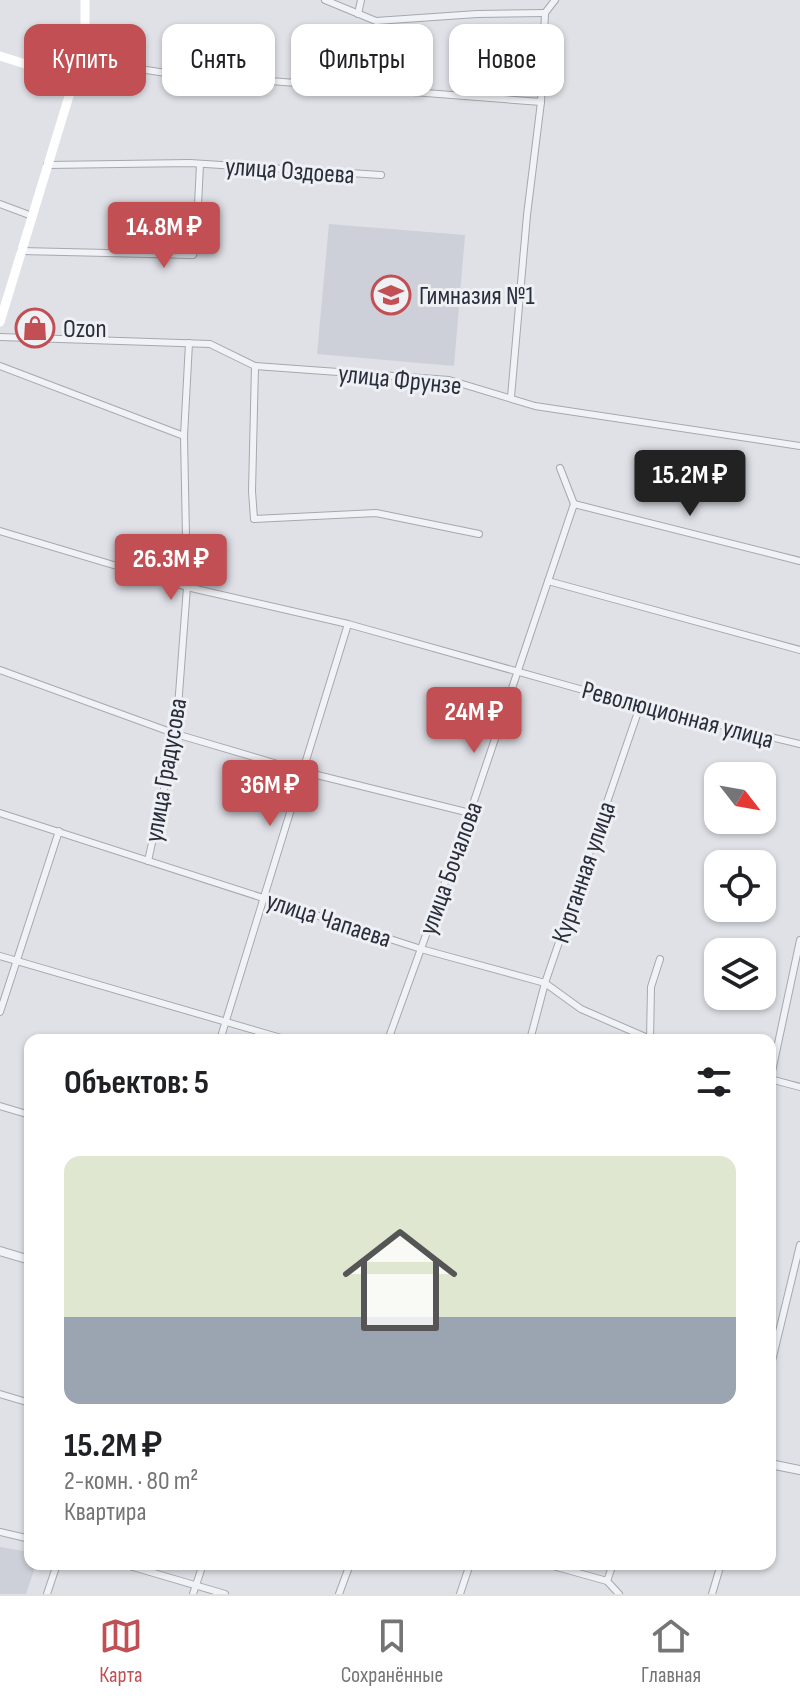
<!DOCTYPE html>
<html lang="ru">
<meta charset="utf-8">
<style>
:root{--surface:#fff;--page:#f2f2f2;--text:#202124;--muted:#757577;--line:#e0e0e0;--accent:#c14f53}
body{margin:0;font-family:"Sofia Sans Condensed",sans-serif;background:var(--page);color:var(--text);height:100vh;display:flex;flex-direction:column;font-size:30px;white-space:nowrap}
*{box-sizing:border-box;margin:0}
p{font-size:26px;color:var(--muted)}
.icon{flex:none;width:44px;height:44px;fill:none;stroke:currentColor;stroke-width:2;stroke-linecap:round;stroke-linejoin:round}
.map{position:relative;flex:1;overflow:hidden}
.drawer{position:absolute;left:24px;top:1034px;width:752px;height:536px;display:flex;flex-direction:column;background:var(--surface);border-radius:16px;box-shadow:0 2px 6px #0004}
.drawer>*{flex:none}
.banner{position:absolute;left:24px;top:24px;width:752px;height:72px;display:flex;gap:16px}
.needle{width:52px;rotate:121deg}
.controls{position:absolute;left:704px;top:762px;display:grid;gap:16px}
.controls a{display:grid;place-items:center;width:72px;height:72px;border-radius:16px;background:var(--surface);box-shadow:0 2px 6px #0004;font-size:40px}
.price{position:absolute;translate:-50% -68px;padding:0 18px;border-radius:8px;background:var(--accent);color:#fff;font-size:26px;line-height:52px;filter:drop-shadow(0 2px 4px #0008)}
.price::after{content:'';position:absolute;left:50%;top:48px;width:24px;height:18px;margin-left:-12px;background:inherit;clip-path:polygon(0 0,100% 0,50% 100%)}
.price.selected{background:#222;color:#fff}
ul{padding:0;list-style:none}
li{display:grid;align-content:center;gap:16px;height:424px;padding:0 40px}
li span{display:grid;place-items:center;height:248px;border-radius:16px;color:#555}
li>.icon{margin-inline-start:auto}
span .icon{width:144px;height:144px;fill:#fffc;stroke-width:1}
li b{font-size:34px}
h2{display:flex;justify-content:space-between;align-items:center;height:96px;padding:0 40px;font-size:34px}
.chip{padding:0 28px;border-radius:16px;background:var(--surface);box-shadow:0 2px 6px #0004;font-size:28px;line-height:72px}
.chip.selected{background:var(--accent);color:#fff}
.menu{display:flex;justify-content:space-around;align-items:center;height:112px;border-top:2px solid var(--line);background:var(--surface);font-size:22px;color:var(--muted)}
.menu a{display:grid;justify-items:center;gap:4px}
.menu .selected{color:var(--accent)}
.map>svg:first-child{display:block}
</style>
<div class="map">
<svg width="800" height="1594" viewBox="0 0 800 1594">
<rect width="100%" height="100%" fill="#dfe1e7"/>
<g fill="#cdd0d8">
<path d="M329,224L465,235L454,366L317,354Z"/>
<path d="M0,1547L30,1552V1564H36L26,1594H0Z"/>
</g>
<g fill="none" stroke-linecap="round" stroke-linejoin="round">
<defs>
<g id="minor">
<path d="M325,0L376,21L477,14L545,13"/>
<path d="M545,13L555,0"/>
<path d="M358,14L361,0"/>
<path d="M80,60L166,73L541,102"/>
<path d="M47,165L190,163L381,175"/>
<path d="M0,204L32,216"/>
<path d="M21,251L193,255L196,247L200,164"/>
<path d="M0,337L210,344L255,366L449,380L535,406L800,446"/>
<path d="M0,366L184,436"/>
<path d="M255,366L252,491L254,519L376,513L479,534"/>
<path d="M511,397L527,215L541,102L545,13"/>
<path d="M574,504L800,561"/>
<path d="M0,531L187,587L348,624L640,706L800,744"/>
<path d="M548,581L800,650"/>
<path d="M0,670L176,734L301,771L470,813"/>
<path d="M0,813L421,949L545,983L581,1009L650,1039"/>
<path d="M148,861L176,734L187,587L184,436L189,343"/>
<path d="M0,956L288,1040"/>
<path d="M0,1012L59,831"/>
<path d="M220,1040L348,624"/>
<path d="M388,1040L470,813L574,504L560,468"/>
<path d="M530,1040L545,983L640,706"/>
<path d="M650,1040L651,987L660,959"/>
<path d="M770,1079L800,1087"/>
<path d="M770,1081L800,940"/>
<path d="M0,1106L30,1115"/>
<path d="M770,1369L800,1245"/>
<path d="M0,1394L30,1403"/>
<path d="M0,1532L30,1539"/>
<path d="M123,1564L225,1594"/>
<path d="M546,1564L607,1581L619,1594"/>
<path d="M607,1581L613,1564"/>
<path d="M47,1594L57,1564"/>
<path d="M193,1594L203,1564"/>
<path d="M339,1594L350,1564"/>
<path d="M460,1594L470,1564"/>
<path d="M712,1594L721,1564"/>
</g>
<g id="tertiary">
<path d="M0,1251L30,1260"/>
<path d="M770,1464L800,1470"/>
</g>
</defs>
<use href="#minor" stroke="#a5a8b0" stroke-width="8"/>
<use href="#tertiary" stroke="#a5a8b0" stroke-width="10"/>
<use href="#minor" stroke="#f1f2f5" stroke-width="6"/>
<use href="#tertiary" stroke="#f1f2f5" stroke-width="8"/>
<g stroke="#fff" stroke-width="9">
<path d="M0,56L73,79"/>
<path d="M0,322L80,60L85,35V0"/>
</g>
</g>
<defs>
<symbol id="school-ring" viewBox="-11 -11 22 22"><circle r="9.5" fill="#eef0f4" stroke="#c14f53" stroke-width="1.5"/><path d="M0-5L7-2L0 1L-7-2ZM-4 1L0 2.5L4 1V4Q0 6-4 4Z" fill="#c14f53"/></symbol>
<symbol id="shop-ring" viewBox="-11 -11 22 22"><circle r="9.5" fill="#eef0f4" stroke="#c14f53" stroke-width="1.5"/><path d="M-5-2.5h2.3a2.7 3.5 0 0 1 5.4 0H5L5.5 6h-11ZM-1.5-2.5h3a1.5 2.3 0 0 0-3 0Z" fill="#c14f53"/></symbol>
</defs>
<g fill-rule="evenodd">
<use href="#school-ring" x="369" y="273" width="44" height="44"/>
<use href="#shop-ring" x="13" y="306" width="44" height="44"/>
</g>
<g text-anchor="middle" stroke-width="6" stroke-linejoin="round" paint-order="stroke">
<g font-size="26" fill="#292e3c" stroke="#eef0f4">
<text transform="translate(290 170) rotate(4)" y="9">улица Оздоева</text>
<text transform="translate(400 379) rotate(6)" y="9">улица Фрунзе</text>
<text transform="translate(678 714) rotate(15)" y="9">Революционная улица</text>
<text transform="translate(165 770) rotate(-80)" y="9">улица Градусова</text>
<text transform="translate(450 868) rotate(-70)" y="9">улица Бочалова</text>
<text transform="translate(583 872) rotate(-71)" y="9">Курганная улица</text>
<text transform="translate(329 919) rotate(18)" y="9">улица Чапаева</text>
</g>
<g font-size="26" fill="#292e3c" stroke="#eef0f4" text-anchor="start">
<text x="419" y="304">Гимназия №1</text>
<text x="63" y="337">Ozon</text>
</g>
</g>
</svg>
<div class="controls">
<a><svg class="needle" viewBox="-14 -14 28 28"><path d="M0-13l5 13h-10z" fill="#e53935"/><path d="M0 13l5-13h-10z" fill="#757577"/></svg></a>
<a><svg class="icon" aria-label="locate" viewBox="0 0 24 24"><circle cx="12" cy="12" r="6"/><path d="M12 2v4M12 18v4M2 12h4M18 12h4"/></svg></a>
<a><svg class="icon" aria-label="layers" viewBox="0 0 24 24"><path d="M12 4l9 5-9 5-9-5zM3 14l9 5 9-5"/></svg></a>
</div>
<b class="price" style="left:164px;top:270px">14.8M ₽</b>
<b class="price selected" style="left:690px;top:518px">15.2M ₽</b>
<b class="price" style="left:171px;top:602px">26.3M ₽</b>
<b class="price" style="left:474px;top:755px">24M ₽</b>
<b class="price" style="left:270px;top:828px">36M ₽</b>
<div class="banner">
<a class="chip selected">Купить</a>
<a class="chip">Снять</a>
<a class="chip">Фильтры</a>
<a class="chip">Новое</a>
</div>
<section class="drawer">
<h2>Объектов: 5<svg class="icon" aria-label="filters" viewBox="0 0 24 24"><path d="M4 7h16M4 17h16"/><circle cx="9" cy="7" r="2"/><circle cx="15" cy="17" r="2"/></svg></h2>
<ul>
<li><span style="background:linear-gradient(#dfe7d0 65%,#9aa5b1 0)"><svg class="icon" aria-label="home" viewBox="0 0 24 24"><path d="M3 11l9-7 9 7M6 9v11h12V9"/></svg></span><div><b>15.2M ₽</b><p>2-комн. · 80 m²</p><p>Квартира</p></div></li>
</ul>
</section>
</div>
<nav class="menu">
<a class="selected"><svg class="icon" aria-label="map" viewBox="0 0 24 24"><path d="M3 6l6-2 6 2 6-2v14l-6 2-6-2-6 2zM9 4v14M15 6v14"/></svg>Карта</a>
<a><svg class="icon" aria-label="saved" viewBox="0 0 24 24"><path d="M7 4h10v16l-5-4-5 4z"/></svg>Сохранённые</a>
<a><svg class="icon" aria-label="home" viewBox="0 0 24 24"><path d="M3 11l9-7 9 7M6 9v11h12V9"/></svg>Главная</a>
</nav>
